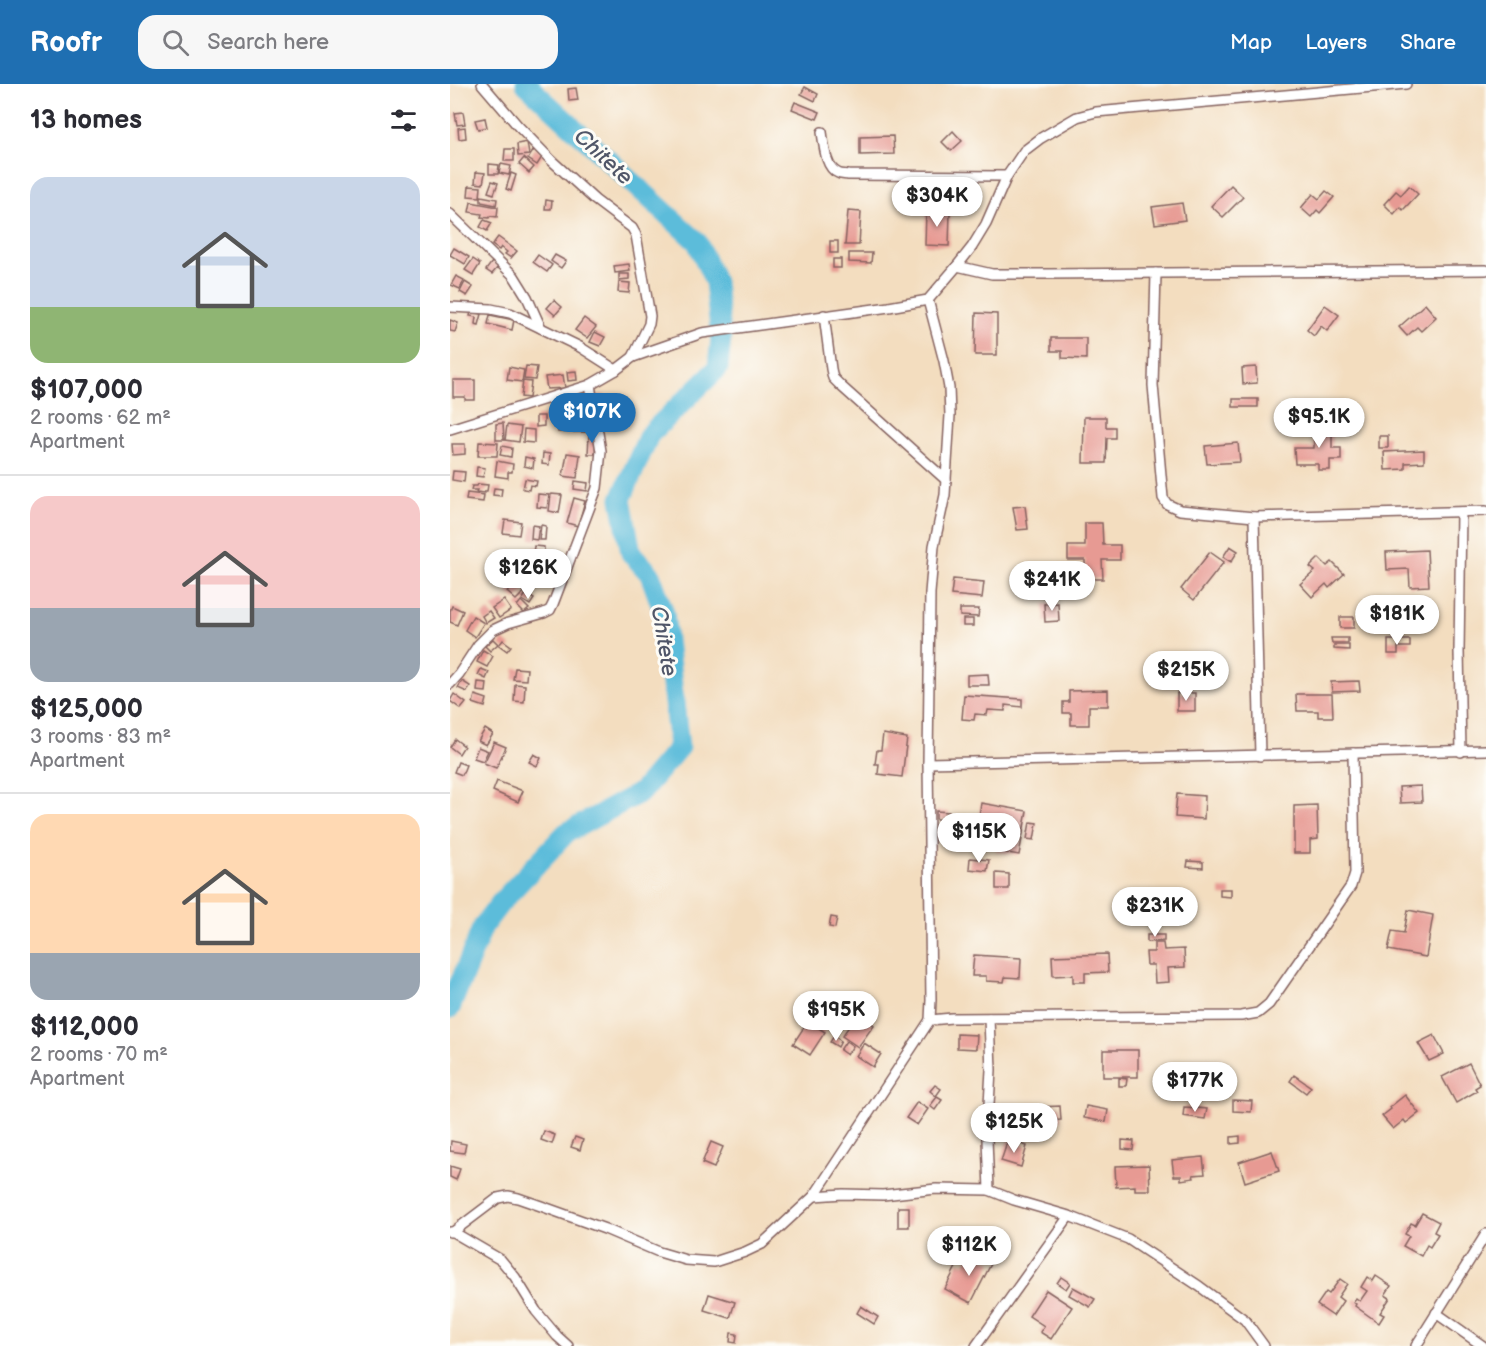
<!DOCTYPE html>
<meta charset="utf-8">
<style>
:root{--surface:#fff;--page:#f7f7f7;--text:#2b2b33;--muted:#7c7c81;--line:#e1e1e2;--accent:#1f6fb2}
body{margin:0;font-family:"Balsamiq Sans",sans-serif;background:var(--page);color:var(--text);height:100vh;display:flex;flex-direction:column;font-size:22px;white-space:nowrap}
*{box-sizing:border-box;margin:0}
p{font-size:20px;color:var(--muted)}
.icon{flex:none;width:33px;height:33px;fill:none;stroke:currentColor;stroke-width:2;stroke-linecap:round;stroke-linejoin:round}
.map{position:relative;flex:1;overflow:hidden}
.details{display:flex;flex-direction:column;background:var(--surface);width:450px}
.details>*{flex:none}
.price{position:absolute;translate:-50% -51px;padding:0 14px;border-radius:21px;background:#fff;color:#222;font-size:20px;line-height:39px;filter:drop-shadow(0 2px 3px #0008)}
.price::after{content:'';position:absolute;left:50%;top:36px;width:18px;height:14px;margin-left:-9px;background:inherit;clip-path:polygon(0 0,100% 0,50% 100%)}
.price.on{background:var(--accent);color:#fff}
ul{padding:0;list-style:none}
li{display:grid;align-content:center;gap:12px;height:318px;padding:0 30px}
li+li{border-top:2px solid var(--line)}
li span{display:grid;place-items:center;height:186px;border-radius:18px;color:#555}
li>.icon{margin-inline-start:auto}
span .icon{width:108px;height:108px;fill:#fffc;stroke-width:1}
li b{font-size:26px}
h2{display:flex;justify-content:space-between;align-items:center;height:72px;padding:0 30px;font-size:26px}
header{display:flex;align-items:center;gap:36px;box-sizing:border-box;height:84px;padding:0 30px;background:var(--accent);color:#fff}
header strong{font-size:28px}
nav{display:flex;gap:33px;margin-inline-start:auto;font-size:21px}
.search{width:420px;height:54px;background:var(--page);display:flex;align-items:center;gap:15px;box-sizing:border-box;padding:0 21px;border-radius:18px;color:var(--muted);font-size:22px}
main{display:flex;flex:1;min-height:0}
.map>svg:first-child{display:block}
</style>
<header>
<strong>Roofr</strong>
<div class="search"><svg class="icon" aria-label="search" viewBox="0 0 24 24"><circle cx="10" cy="10" r="6"/><path d="M15 15l6 6"/></svg>Search here</div>
<nav><a>Map</a><a>Layers</a><a>Share</a></nav>
</header>
<main>
<section class="details">
<h2>13 homes<svg class="icon" aria-label="filters" viewBox="0 0 24 24"><path d="M4 7h16M4 17h16"/><circle cx="9" cy="7" r="2"/><circle cx="15" cy="17" r="2"/></svg></h2>
<ul>
<li><span style="background:linear-gradient(#c9d6e8 70%,#8fb573 0)"><svg class="icon" aria-label="home" viewBox="0 0 24 24"><path d="M3 11l9-7 9 7M6 9v11h12V9"/></svg></span><div><b>$107,000</b><p>2 rooms · 62 m²</p><p>Apartment</p></div></li>
<li><span style="background:linear-gradient(#f6c9c9 60%,#9aa5b1 0)"><svg class="icon" aria-label="home" viewBox="0 0 24 24"><path d="M3 11l9-7 9 7M6 9v11h12V9"/></svg></span><div><b>$125,000</b><p>3 rooms · 83 m²</p><p>Apartment</p></div></li>
<li><span style="background:linear-gradient(#ffd9b3 75%,#9aa5b1 0)"><svg class="icon" aria-label="home" viewBox="0 0 24 24"><path d="M3 11l9-7 9 7M6 9v11h12V9"/></svg></span><div><b>$112,000</b><p>2 rooms · 70 m²</p><p>Apartment</p></div></li>
</ul>
</section>
<div class="map">
<svg width="1036" height="1262" viewBox="0 0 1036 1262">
<rect width="100%" height="100%" fill="#fdfcf7"/>
<filter id="ink" filterUnits="userSpaceOnUse"><feTurbulence type="fractalNoise" baseFrequency=".0167" numOctaves="2"/><feDisplacementMap in="SourceGraphic" scale="12" xChannelSelector="R" yChannelSelector="G"/><feConvolveMatrix kernelMatrix="1 2 1 2 8 2 1 2 1" color-interpolation-filters="sRGB"/></filter>
<filter id="wash" filterUnits="userSpaceOnUse"><feTurbulence type="fractalNoise" baseFrequency=".008" numOctaves="4" result="noise"/><feDisplacementMap in="SourceGraphic" scale="24" xChannelSelector="R" yChannelSelector="G"/><feGaussianBlur stdDeviation="1.35" result="paint"/><feColorMatrix in="noise" values="0 0 0 0 0 0 0 0 0 0 0 0 0 0 0 0 0 1.4 0 .05"/><feComposite in="paint" operator="in"/></filter>
<g filter="url(#wash)">
<rect width="100%" height="100%" fill="#f3ddbf"/>
<g fill="none" stroke-linecap="round" stroke-linejoin="round">
<path stroke="#5cbcda" stroke-width="21" d="M0,924L33,842L52,817L116,749L191,708L229,663L214,529L200,490L181,469L171,415L199,351L268,284L271,254L265,198L247,158L76,0"/>
</g>
<g id="blocks">
<g fill="#e79a93">
<path d="M355,3L368,10L365,17L351,10Z"/>
<path d="M126,4L128,16L119,17L118,5Z"/>
<path d="M345,18L370,28L367,35L342,25Z"/>
<path d="M13,28L15,40L7,41L5,29Z"/>
<path d="M35,34L37,43L28,45L25,36Z"/>
<path d="M15,43L16,54L9,55L8,44Z"/>
<path d="M503,47L512,57L501,67L492,58Z"/>
<path d="M443,52L444,70L410,71V53Z"/>
<path d="M77,58L79,71L68,72L67,60Z"/>
<path d="M85,64L94,70L87,81L78,75Z"/>
<path d="M55,65H64V77H54Z"/>
<path d="M74,74L84,83L79,89L69,80Z"/>
<path d="M39,80L49,81L48,90H39Z"/>
<path d="M51,80L61,82L59,91L49,89Z"/>
<path d="M26,88L35,89L33,100L25,99Z"/>
<path d="M61,89L66,91L61,107L56,105Z"/>
<path d="M42,97L48,99L44,110L38,108Z"/>
<path d="M781,101L793,113L773,133L761,122Z"/>
<path d="M19,102L31,103L30,113L18,112Z"/>
<path d="M959,102L968,110L953,126L950,123L944,130L934,120L946,107L951,111Z"/>
<path d="M876,107L884,113L870,129L867,126L861,133L851,124L863,110L869,115Z"/>
<path d="M31,112L47,115L46,121L31,118Z"/>
<path d="M96,116L102,117L101,125H95Z"/>
<path d="M21,118L48,123L47,133L40,132L39,134L31,133L32,130L19,128Z"/>
<path d="M732,119L735,136L705,140L702,123Z"/>
<path d="M398,127L411,128L409,161H395Z"/>
<path d="M476,127L500,128L499,162L475,161Z"/>
<path d="M34,136L42,139L37,147L30,143Z"/>
<path d="M48,153L67,167L61,174L55,170L57,168L51,163L49,166L42,161Z"/>
<rect x="380" y="157" width="8" height="12"/>
<path d="M4,164L19,173L15,180L0,171Z"/>
<path d="M399,169H422L421,179L399,178Z"/>
<path d="M88,171L102,181L97,188L83,178Z"/>
<path d="M105,171L116,177L111,184L101,177Z"/>
<path d="M23,175L30,180L23,191L15,186Z"/>
<rect x="383" y="175" width="8" height="9"/>
<path d="M42,178L48,183L42,190L36,186Z"/>
<path d="M179,180L180,187L165,189L164,182Z"/>
<path d="M169,190H179V195L169,196Z"/>
<path d="M6,192L14,196L10,205L1,201Z"/>
<path d="M15,198L23,203L17,212L10,208Z"/>
<path d="M169,198L180,199L179,209L168,208Z"/>
<path d="M104,216L112,223L105,231L97,224Z"/>
<path d="M975,220L986,233L971,247L967,243L957,252L949,243Z"/>
<path d="M875,221L889,231L877,247L871,242L864,252L857,246Z"/>
<path d="M21,228L32,230L29,241L25,240L26,233L20,232Z"/>
<path d="M526,229L547,230V271H525Z"/>
<path d="M40,231L64,236L62,246L38,240Z"/>
<path d="M134,234L146,243L137,254L125,246Z"/>
<path d="M0,236L8,239L5,248L0,247Z"/>
<path d="M145,248L155,253L150,262L140,258Z"/>
<path d="M601,254H636V275L612,274V267H601Z"/>
<path d="M76,282L87,283L85,296L74,295Z"/>
<path d="M59,283L74,286L72,298L57,296Z"/>
<path d="M806,283L807,299L793,300L792,284Z"/>
<path d="M126,287L127,296L118,297L117,288Z"/>
<path d="M113,291L115,304L97,305L95,293Z"/>
<path d="M3,296H25V316H15V313H3Z"/>
<path d="M73,297L81,298L79,314L71,313Z"/>
<rect x="146" y="311" width="9" height="8"/>
<rect x="783" y="315" width="25" height="8"/>
<path d="M86,332H94V342L86,343Z"/>
<path d="M634,333H656V343H665V354H657L656,379H633Z"/>
<rect x="108" y="335" width="28" height="13"/>
<path d="M53,339L54,356H46V340Z"/>
<path d="M864,340H882V364H891V376H880V386H868V380H845L844,364H864Z"/>
<path d="M57,341L71,343L69,358L55,356Z"/>
<path d="M74,345L84,346V359L73,358Z"/>
<path d="M139,350H146L145,370H138Z"/>
<rect x="929" y="352" width="9" height="12"/>
<path d="M29,358L48,359L47,372H28Z"/>
<path d="M788,359L790,378L757,380L755,362Z"/>
<path d="M2,360H15V370L3,371Z"/>
<path d="M52,362L62,364L61,373L50,371Z"/>
<path d="M974,366V378L955,379V385L935,386L934,368Z"/>
<path d="M93,369L100,370L99,381L92,380Z"/>
<path d="M117,369L130,371L127,394L113,392Z"/>
<path d="M75,373L84,375L83,384L74,382Z"/>
<path d="M47,377L63,380L62,388H58V394L45,392Z"/>
<path d="M27,383L35,384L33,393L26,392Z"/>
<path d="M3,387L15,388L14,398L2,396Z"/>
<path d="M75,395L87,397L86,402L80,401L79,406L73,405Z"/>
<path d="M125,397L138,399L137,407L124,405Z"/>
<path d="M28,400L38,401L37,407H35V409L26,408L27,406H21L22,402H27Z"/>
<path d="M44,404L52,405L51,412L43,411Z"/>
<path d="M17,409L34,411L33,418L16,416Z"/>
<path d="M88,410L99,411L97,424L87,423Z"/>
<path d="M101,410L112,411L109,429L99,427Z"/>
<path d="M124,414L135,417L128,442L117,439Z"/>
<path d="M575,422L578,445L567,446L563,423Z"/>
<path d="M55,436L71,438L69,451L53,449Z"/>
<path d="M635,439H652L653,461H670V476H652L653,495H635V476H618V462H635Z"/>
<path d="M82,441L89,442L87,456L81,455Z"/>
<path d="M91,441L96,442L95,456H89Z"/>
<path d="M84,462L94,463V470L83,469Z"/>
<path d="M780,462L788,467L781,478L773,473Z"/>
<path d="M977,466L979,502L960,503L959,485L937,486L936,468Z"/>
<path d="M760,468L774,478L744,516L731,505Z"/>
<path d="M69,470L82,472L80,482L67,479Z"/>
<path d="M869,474L877,482L882,478L894,490L879,504L876,500L862,513L850,500L865,487L860,483Z"/>
<path d="M503,495L534,498L532,514L501,511Z"/>
<path d="M65,499L75,507L66,516L57,508Z"/>
<path d="M76,510L84,515L80,521L72,516Z"/>
<path d="M54,516L61,526L49,534L42,524Z"/>
<path d="M71,517L79,525L74,529L67,522Z"/>
<path d="M608,519L609,537L595,538L594,520Z"/>
<path d="M2,522L13,527L7,541L0,538V527Z"/>
<path d="M510,525H529L528,533L510,532Z"/>
<path d="M39,527L44,534L36,539L32,532Z"/>
<path d="M23,532L34,539L25,553L15,546Z"/>
<rect x="890" y="533" width="14" height="11"/>
<rect x="513" y="535" width="10" height="7"/>
<path d="M881,554H898V559H882Z"/>
<path d="M43,555L48,560L40,567L35,562Z"/>
<path d="M53,556L61,562L57,567L49,561Z"/>
<path d="M938,556H960V563H948V570H938Z"/>
<path d="M884,561H899V566L884,565Z"/>
<path d="M33,566L43,572L37,583L27,578Z"/>
<path d="M65,584L77,585L76,596L63,595Z"/>
<path d="M31,585L39,588L36,595L28,591Z"/>
<path d="M538,590L539,601H517V591Z"/>
<path d="M12,597L20,602L17,608L8,604Z"/>
<path d="M909,597L910,607L882,608L881,598Z"/>
<path d="M28,598L37,599L36,608L27,607Z"/>
<path d="M65,600L75,601L74,618L64,617Z"/>
<path d="M658,606V622H639V641H621V629H613V618H619V607Z"/>
<rect x="727" y="609" width="18" height="18"/>
<path d="M4,610L16,619L11,625L0,617Z"/>
<path d="M846,610H882L883,633H868V627H847Z"/>
<path d="M25,611L37,615L35,623L23,619Z"/>
<path d="M514,611L572,615V623L555,621V627L538,626L537,631L525,630L524,636L512,635Z"/>
<path d="M35,645L43,650L36,661L28,657Z"/>
<path d="M433,650L457,654L452,693L428,690L429,680H425L427,666H431Z"/>
<path d="M5,655L14,662L9,670L0,663Z"/>
<path d="M44,658L56,663L46,684L34,679Z"/>
<path d="M28,663L38,667L33,677L24,674Z"/>
<path d="M84,670L91,674L87,682L79,678Z"/>
<path d="M8,678L16,681L12,691L4,688Z"/>
<path d="M47,697L73,707L68,718L43,707Z"/>
<path d="M971,702L972,718L950,719L949,703Z"/>
<path d="M727,710L755,712L754,735L725,733Z"/>
<path d="M531,719L577,727L569,771L546,767L550,743L528,740Z"/>
<path d="M867,721L868,755L860,756V769H844V722Z"/>
<path d="M486,727L499,728L498,736L486,735Z"/>
<path d="M580,738L587,739L584,756L577,755Z"/>
<path d="M520,774L539,776L537,787L519,785Z"/>
<path d="M738,777L753,778V784L737,783Z"/>
<path d="M546,789L559,790V805H546Z"/>
<path d="M770,805H781V813L770,812Z"/>
<rect x="723" y="813" width="8" height="8"/>
<path d="M958,826L983,831L976,873L938,866L942,847L954,849Z"/>
<path d="M381,833L387,834L385,844L379,843Z"/>
<path d="M697,851H714V857L697,858Z"/>
<path d="M704,859H713L714,866L734,865L735,883L718,884L719,898L705,899L704,881H697L696,868H704Z"/>
<path d="M657,870L658,888L635,889V898H623V891L603,892L602,872Z"/>
<path d="M524,871L571,874L570,894L555,893L554,898L536,897V892H522Z"/>
<path d="M408,930L424,941L408,963L392,952Z"/>
<path d="M358,937L375,948L360,971L343,960Z"/>
<path d="M507,950L527,951L526,965L507,964Z"/>
<path d="M984,951L994,970L979,977L968,959Z"/>
<path d="M384,952L391,957L388,963L380,958Z"/>
<path d="M396,957L403,962L397,971L390,966Z"/>
<path d="M414,959L431,970L423,983L406,972Z"/>
<rect x="653" y="966" width="35" height="27"/>
<path d="M1019,979L1030,1001L1025,1004L1027,1007L1006,1019L992,993Z"/>
<path d="M844,991L861,1003L856,1009L840,997Z"/>
<path d="M669,994L677,995L676,1002H669Z"/>
<path d="M485,1001L491,1005L486,1012L480,1007Z"/>
<path d="M955,1011L969,1029L956,1039L954,1036L943,1045L932,1032L941,1025L940,1023Z"/>
<path d="M487,1013L492,1016L485,1026L480,1022Z"/>
<path d="M783,1016L802,1017L801,1028L783,1027Z"/>
<path d="M467,1018L478,1025L467,1041L456,1034Z"/>
<path d="M610,1022L611,1036L590,1037L589,1023Z"/>
<path d="M636,1022L658,1026L656,1038L634,1034Z"/>
<path d="M734,1023L757,1025L755,1035L733,1032Z"/>
<path d="M94,1047L105,1051L102,1060L91,1056Z"/>
<path d="M790,1052V1059L781,1060V1053Z"/>
<path d="M125,1053L133,1056L130,1066L121,1063Z"/>
<path d="M558,1056L577,1062L571,1083L551,1077Z"/>
<path d="M672,1056L684,1057L683,1066L672,1065Z"/>
<path d="M1,1057L16,1060L14,1069L0,1067Z"/>
<path d="M261,1058L273,1063L264,1084L252,1079Z"/>
<path d="M822,1067L829,1087L795,1098L789,1078Z"/>
<path d="M753,1073L755,1090L743,1091L744,1094L731,1096V1092H724L722,1076Z"/>
<path d="M699,1081L700,1106H685V1102L666,1103L665,1082Z"/>
<path d="M0,1082L10,1085L6,1096L0,1093Z"/>
<rect x="448" y="1123" width="11" height="20"/>
<path d="M972,1129L989,1138L984,1148L988,1150L980,1163L977,1161L971,1172L953,1162L959,1152L955,1150L961,1139L965,1141Z"/>
<path d="M521,1167L542,1178L521,1219L495,1205L509,1177L515,1180Z"/>
<path d="M926,1192L941,1202L935,1211L940,1214L930,1229L934,1231L929,1239L905,1222L906,1220L903,1218L906,1214L910,1217L917,1207L911,1203L917,1193L923,1197Z"/>
<path d="M611,1193L620,1199L616,1205L607,1199Z"/>
<path d="M890,1195L897,1200L888,1213L893,1217L883,1232L867,1221L876,1208L879,1210Z"/>
<path d="M623,1203L645,1215L640,1223L619,1211Z"/>
<path d="M596,1206L622,1223L601,1255L590,1248L594,1242L579,1232Z"/>
<path d="M259,1210L285,1218L280,1234L254,1226Z"/>
<path d="M411,1222L428,1233L424,1240L407,1229Z"/>
<path d="M281,1249L287,1250L286,1259L280,1258Z"/>
</g>
</g>
</g>
<g filter="url(#ink)">
<use href="#blocks" fill-opacity="0" stroke="#85625f" stroke-width="1.5"/>
<g fill="none" stroke-linecap="round" stroke-linejoin="round">
<defs>
<g id="street">
<path d="M32,0L68,42L101,76L145,116L182,144L186,151L200,232L199,240L183,273"/>
<path d="M956,0L646,28L627,33L591,54L574,67L557,92L536,140L522,163L507,182L542,190H599L1036,186"/>
<path d="M372,48C374,60 375,84 388,89C391,91 395,90 398,91L557,92"/>
<path d="M0,130L64,192L77,213L91,244"/>
<path d="M706,189L703,301L713,414L717,420L730,426L804,433L1036,427"/>
<path d="M478,216L494,277L499,304L500,331L495,411L484,462L480,509L478,679L481,916L480,936L502,934L791,932L808,929L819,920L901,802L905,789L903,669"/>
<path d="M0,223L41,225L60,229L130,263L166,286"/>
<path d="M374,231L381,285L383,294L392,303L496,396"/>
<path d="M0,345L140,301L166,286L183,273L252,249L439,223L478,216L507,182"/>
<path d="M804,433L810,672"/>
<path d="M0,600L9,590L28,561L43,546L58,539L94,529L100,526L103,520L147,404L151,367L140,301"/>
<path d="M1011,668L1009,567L1011,428"/>
<path d="M478,679L1036,666"/>
<path d="M539,934L541,986L537,1055L539,1106"/>
<path d="M364,1112L393,1110L433,1111L486,1105L539,1106L564,1116L619,1132L678,1155L749,1202L795,1236L814,1262"/>
<path d="M0,1148H3L51,1176L65,1193L86,1227L107,1252L118,1262"/>
<path d="M3,1148L48,1114L58,1112L68,1114L91,1122L155,1145L209,1168L236,1176L264,1178L295,1168L312,1160L364,1112L480,936"/>
<path d="M986,1229L1033,1262"/>
<path d="M526,1262L619,1132"/>
<path d="M966,1262L1036,1150"/>
</g>
</defs>
<use href="#street" stroke="#85625f" stroke-width="12"/>
<use href="#street" stroke="#fff" stroke-width="9"/>
</g>
</g>
<g text-anchor="middle" stroke-width="6" stroke-linejoin="round" paint-order="stroke">
<g font-size="22" font-style="italic" fill="#505668" stroke="#fdfcf7">
<text transform="translate(154 72) rotate(43)" y="8">Chitete</text>
<text transform="translate(215 557) rotate(81)" y="8">Chitete</text>
</g>
</g>
</svg>
<b class="price" style="left:487px;top:144px">$304K</b>
<b class="price on" style="left:142px;top:360px">$107K</b>
<b class="price" style="left:869px;top:365px">$95.1K</b>
<b class="price" style="left:78px;top:516px">$126K</b>
<b class="price" style="left:602px;top:528px">$241K</b>
<b class="price" style="left:947px;top:562px">$181K</b>
<b class="price" style="left:736px;top:618px">$215K</b>
<b class="price" style="left:529px;top:780px">$115K</b>
<b class="price" style="left:705px;top:854px">$231K</b>
<b class="price" style="left:386px;top:958px">$195K</b>
<b class="price" style="left:745px;top:1029px">$177K</b>
<b class="price" style="left:564px;top:1070px">$125K</b>
<b class="price" style="left:519px;top:1193px">$112K</b>
</div>
</main>
